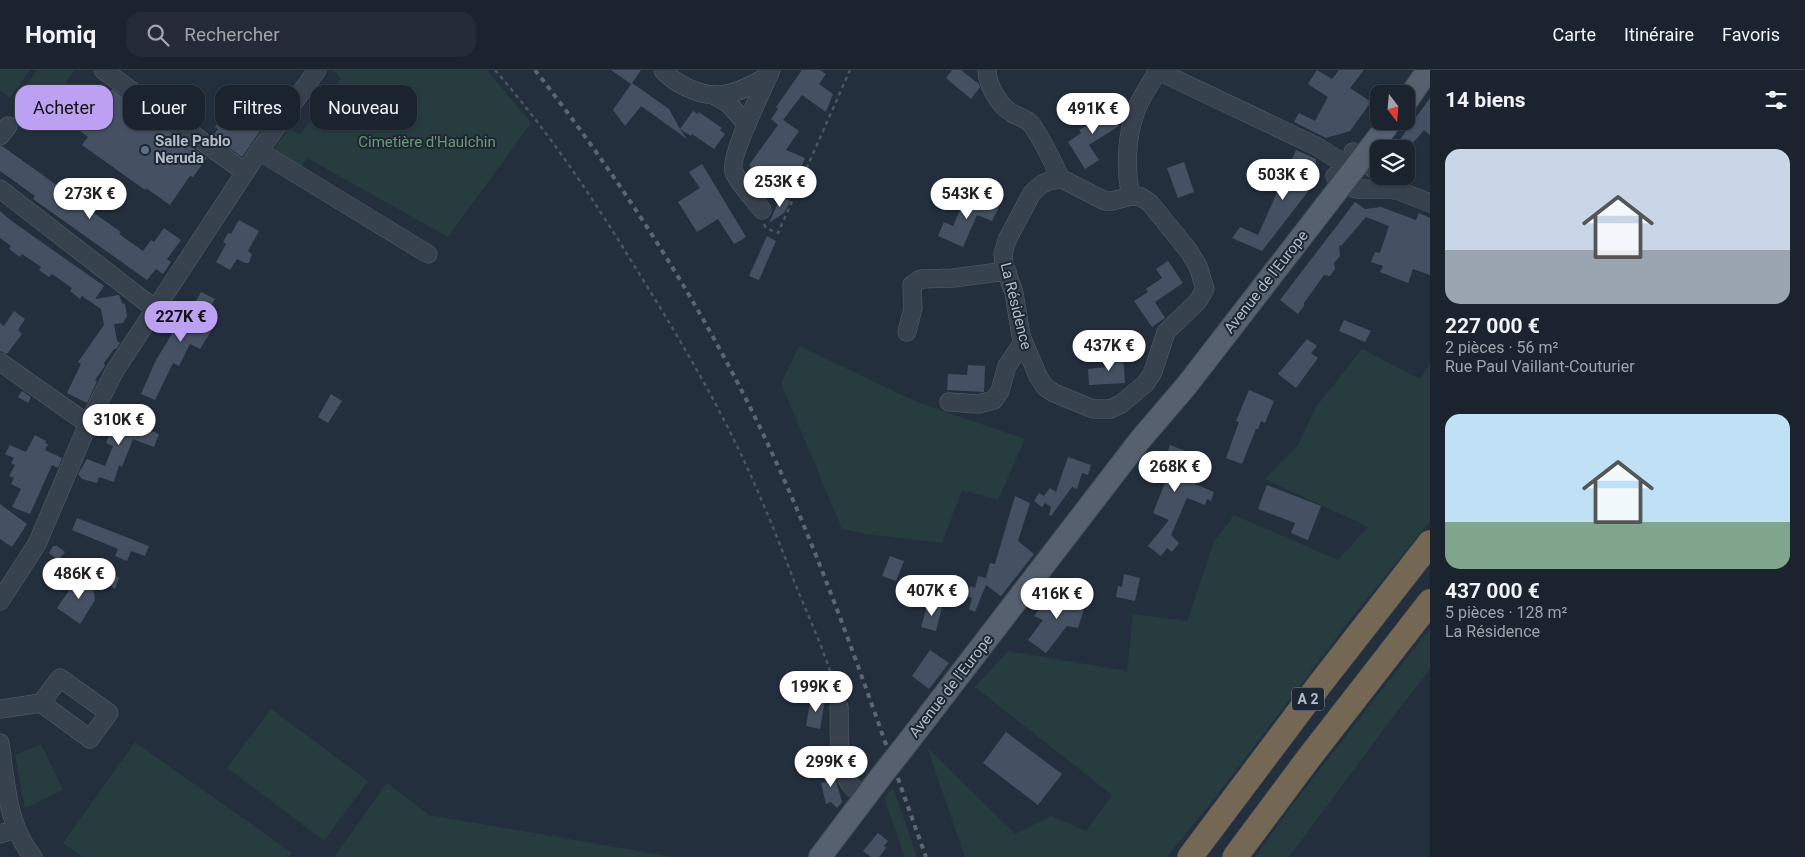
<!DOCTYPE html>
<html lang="fr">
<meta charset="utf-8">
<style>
:root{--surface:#1b232e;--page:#242b36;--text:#f1f3f6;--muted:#a0a4aa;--line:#39404a;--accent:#bca0f2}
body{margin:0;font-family:Roboto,sans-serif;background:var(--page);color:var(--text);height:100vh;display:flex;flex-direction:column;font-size:19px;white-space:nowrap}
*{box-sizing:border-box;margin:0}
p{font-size:16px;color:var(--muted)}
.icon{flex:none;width:28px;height:28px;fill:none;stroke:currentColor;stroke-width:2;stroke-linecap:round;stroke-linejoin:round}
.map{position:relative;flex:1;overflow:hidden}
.sheet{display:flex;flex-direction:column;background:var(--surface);width:375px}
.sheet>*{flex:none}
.guide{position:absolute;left:15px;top:15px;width:475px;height:45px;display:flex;gap:10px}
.needle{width:32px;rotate:164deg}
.tools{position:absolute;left:1370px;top:15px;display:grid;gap:10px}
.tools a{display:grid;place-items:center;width:45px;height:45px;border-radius:10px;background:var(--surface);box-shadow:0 1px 4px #0004,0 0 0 1px var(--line);font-size:25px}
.price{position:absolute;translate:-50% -42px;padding:0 11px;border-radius:18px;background:#fff;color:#222;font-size:16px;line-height:32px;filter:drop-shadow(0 1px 2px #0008)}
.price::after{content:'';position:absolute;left:50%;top:30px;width:15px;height:11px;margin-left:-8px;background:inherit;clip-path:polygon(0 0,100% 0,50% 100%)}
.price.active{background:var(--accent);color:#111}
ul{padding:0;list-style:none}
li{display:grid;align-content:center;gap:10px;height:265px;padding:0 15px}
li span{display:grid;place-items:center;height:155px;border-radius:15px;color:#555}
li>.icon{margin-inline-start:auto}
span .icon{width:90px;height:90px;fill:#fffc;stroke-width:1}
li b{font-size:21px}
h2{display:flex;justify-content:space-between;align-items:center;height:60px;padding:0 15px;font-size:21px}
.tag{padding:0 18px;border-radius:15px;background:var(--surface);box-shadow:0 1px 4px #0004,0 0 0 1px var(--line);font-size:18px;line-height:45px}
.tag.active{background:var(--accent);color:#111}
header{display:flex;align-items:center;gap:30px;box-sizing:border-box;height:70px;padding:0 25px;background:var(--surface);border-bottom:1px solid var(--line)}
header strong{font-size:24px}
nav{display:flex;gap:28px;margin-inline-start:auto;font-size:18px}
.search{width:350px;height:45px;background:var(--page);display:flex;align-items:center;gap:12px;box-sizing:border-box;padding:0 18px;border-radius:15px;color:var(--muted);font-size:19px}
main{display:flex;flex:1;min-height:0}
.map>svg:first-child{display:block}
</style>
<header>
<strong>Homiq</strong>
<div class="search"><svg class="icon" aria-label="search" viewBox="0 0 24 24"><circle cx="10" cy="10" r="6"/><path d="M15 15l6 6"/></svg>Rechercher</div>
<nav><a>Carte</a><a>Itinéraire</a><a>Favoris</a></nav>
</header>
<main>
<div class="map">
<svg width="1430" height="787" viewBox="0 0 1430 787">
<rect width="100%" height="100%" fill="#242f3e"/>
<g fill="#263c3f">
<path d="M0,0H30L10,28L0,21Z"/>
<path d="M37,0H72L74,1L46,40L21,22Z"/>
<path d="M335,0H487L531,53L448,167L307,88L300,97L276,82V75L289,58L300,65L341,8L333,1Z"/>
<path d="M799,276L919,333L1025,369L998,430L962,420L942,473L865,464L842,459L781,313Z"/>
<path d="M1362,279L1420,309L1430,294V451L1349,551L1214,729L1167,787H965L927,677L1015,764L1051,746L1086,761L1112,725L975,617L1008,581L1127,601L1133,544L1187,551L1214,472L1234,445L1338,490L1368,457L1265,409L1298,375L1316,337Z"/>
<path d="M1430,558V599L1395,644L1289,787H1255L1293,734Z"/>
<path d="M271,639L368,711L324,771L227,698Z"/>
<path d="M135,672L292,783L289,787H83L63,773Z"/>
<path d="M41,674L63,720L25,738L15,685Z"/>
<path d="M387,713L429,745L673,787H334Z"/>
<path d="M893,718L917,787H905L884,728Z"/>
</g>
<g fill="#455162">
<path d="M611,0H641L632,13L669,39L680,59L693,41L698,44L699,42L722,58L720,60L725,64L714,79L692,64L691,66L680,59L687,69L641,36L625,56L613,40L631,14Z"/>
<path d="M802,0H820L826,4L819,14L833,24L826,42L802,25L783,50L799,61L786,80L805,88L792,118L770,102L765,112L748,101L751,97L749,95L778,55L771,49L778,39L776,37Z"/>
<path d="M952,0H961L979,14L980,17L971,29L946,8Z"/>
<path d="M1317,0L1332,9L1339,0H1364L1350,18L1371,32L1350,61L1326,68L1294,52L1299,43L1315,51L1328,27L1308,14Z"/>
<path d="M112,19L207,88L193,107L190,106L170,135L146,118L145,120L82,75L88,67L72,55L89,31L98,38Z"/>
<path d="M1430,28V65L1424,60L1408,79H1393Z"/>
<path d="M1105,33L1119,56L1089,75L1099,90L1085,99L1068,72L1081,63L1079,60L1096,50L1091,42Z"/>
<path d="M229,37L260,61L242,87L213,66L218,59L215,57Z"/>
<path d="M0,76H2L40,103L64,121L62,124L75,134L89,143L91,141L121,162L119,164L143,181L151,170L154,172L164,158L181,170L167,189L171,192L163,204L156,199L147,210L33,129L35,126L0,101Z"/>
<path d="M1296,80L1316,89V104L1310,112L1313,115L1262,181L1232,168L1240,157L1258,165Z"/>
<path d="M1184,92L1194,122L1178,128L1167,98Z"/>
<path d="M702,94L746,167L734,174L718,149L697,162L678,132L700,118L689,102Z"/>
<path d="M970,125L999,137L992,151L977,145L963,177L938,166L944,152L953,156L961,138L964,139Z"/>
<path d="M781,126L790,131L784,143L769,153Z"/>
<path d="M1355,132L1365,139L1381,137L1416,150L1419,143L1430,148V205L1413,199L1408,213L1380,202L1383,196L1371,192L1375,182L1380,183L1389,156L1366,147L1341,176L1339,175L1340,186L1334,193L1335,199L1330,206L1324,205L1304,233V236L1298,244L1280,230Z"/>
<path d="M0,141L13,152L104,216L95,229L119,225L122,233L125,234L127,246L123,253L114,254L117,271L120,273L116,279H114L104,293L105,296L95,310L97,311L87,333L67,323L81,294L78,292L104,255L101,239L82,226L80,229L70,221L72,218L52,204L49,207L39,200L41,197L22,184L20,187L9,179L11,176L0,168Z"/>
<path d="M239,150L259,161L248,181L252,184L249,193H245L237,189L230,200L216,192L226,174L223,172L228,163L231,164Z"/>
<path d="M767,166L776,171L759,210L749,206Z"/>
<path d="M1168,191L1183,213L1155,232L1165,248L1152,257L1134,231L1148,222L1146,219L1162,208L1156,199Z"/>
<path d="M201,222L215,229L209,239L214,242L207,254L213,258L200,279L190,274L179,296L173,293L155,330L141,324L156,290L172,264L170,263L183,241L189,244Z"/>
<path d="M14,241L25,249L18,260L22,264L7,284L0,281V253L4,256Z"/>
<path d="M1344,250L1371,261L1365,272L1339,261Z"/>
<path d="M1307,269L1317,276L1311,283L1318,288L1296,318L1278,304Z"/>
<path d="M1123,285L1125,313L1089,315L1088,299L1108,297L1107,286Z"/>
<path d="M968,295L985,296L984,322L947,320L948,304L967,305Z"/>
<path d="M1249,320L1274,331L1265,353L1261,351L1258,359H1256L1242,394L1226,388L1239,352L1236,351Z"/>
<path d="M22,321L31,327L28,333L18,327Z"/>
<path d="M331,324L342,331L328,353L318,347Z"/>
<path d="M122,334L138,340L132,353L159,364L154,377L133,369L122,397L119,395L114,412L99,407L97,413L82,409L78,404L87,389L105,396L113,376L106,373Z"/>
<path d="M35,365L46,371L45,373L48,374L45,380L62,388L58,398L52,395L30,444L12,437L21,419L11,414L14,408L9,406L15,395L11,393L14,388L5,384L10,375L26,382Z"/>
<path d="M1170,375L1196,385L1192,396L1200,399L1195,414L1214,422L1211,431L1207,429L1205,435L1187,428L1171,465L1179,473L1172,482L1167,478L1161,486L1148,476L1169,450L1153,443L1165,413L1143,404L1149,395L1161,399Z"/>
<path d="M1068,387L1091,395L1088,405L1082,403L1077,419L1072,417L1051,446L1049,445L1051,437L1045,433L1042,437L1034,431L1039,423L1044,426L1050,418L1056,422Z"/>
<path d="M1267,415L1321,436L1308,470L1291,463L1295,453L1258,439Z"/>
<path d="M1015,426L1030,433L1018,471L1034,484L1001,526L986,515L975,542L969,539L972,528L967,526L970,516L975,518L978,506L986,508L990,493L995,494Z"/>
<path d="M0,434L27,454L12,477L0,469Z"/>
<path d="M77,448L149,476L145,486L131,481L127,491L115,486L118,479L72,460Z"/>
<path d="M53,476H57L65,482L58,490L49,483Z"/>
<path d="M890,486L904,491L896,511L882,506Z"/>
<path d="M104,497L119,508L115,519L98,506Z"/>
<path d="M91,500L95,530L80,554L57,538L70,519L75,522Z"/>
<path d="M1124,504L1140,508L1135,531L1116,527L1118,516L1122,517Z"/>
<path d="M1065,524L1087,529L1078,558L1067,556L1046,583L1028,570L1043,550L1034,546L1050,525L1063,535Z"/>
<path d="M928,533L942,537L936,561L921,557Z"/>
<path d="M930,580L949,593L929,619L912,606Z"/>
<path d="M811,627L825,630L820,659L806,656Z"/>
<path d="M1006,662L1062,704L1038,735L983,693Z"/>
<path d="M832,697L842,732L837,738L831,732L826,734L821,713L826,712L823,699Z"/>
<path d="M878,763L888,771L884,776L886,778L879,787H871L863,781Z"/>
</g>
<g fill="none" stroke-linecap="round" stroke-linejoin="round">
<defs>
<g id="minor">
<path d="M103,0L245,102"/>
<path d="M663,0C674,13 696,24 714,25C732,26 755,14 769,5"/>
<path d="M987,0C987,14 999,36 1012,43C1018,47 1026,48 1031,54C1042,68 1053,93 1061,109"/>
<path d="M1156,0L1316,76L1353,99"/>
<path d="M714,25L729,34L747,55"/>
<path d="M0,66L8,56"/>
<path d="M259,81L428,184"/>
<path d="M1353,82L1379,103"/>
<path d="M1335,106L1347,115L1356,119H1387L1399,121L1430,133"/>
<path d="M0,119L155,239"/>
<path d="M1131,126L1112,131H1105L1066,111L1061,109L1049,111L1042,114L1032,123L1007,170L1003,184L1004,195L1014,223L1021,266L1038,306L1045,317L1054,323L1093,339H1110L1121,334L1146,313L1153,302L1166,262L1198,231L1205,219L1198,196L1188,180L1150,133L1141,127L1131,126C1125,99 1126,65 1137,38C1142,25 1151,13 1158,1"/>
<path d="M762,140C754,129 739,114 734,102C728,89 764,16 771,0"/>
<path d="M907,262L913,238L912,215L921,209L953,208L1007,201"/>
<path d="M0,292L88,354"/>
<path d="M949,332L978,334L994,330L1000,321L1007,296L1023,272"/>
<path d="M0,531L37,474L88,354L114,302L259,81L317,0"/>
<path d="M839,637C840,662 836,693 850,714C854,720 860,723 865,727"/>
<path d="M0,639L41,633L60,608L109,643L90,669L41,633"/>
<path d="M0,673C6,712 7,756 33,787"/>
<path d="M0,764L16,759"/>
</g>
<g id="major">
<path d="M1406,32L1428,0"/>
<path d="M908,672L1140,370L1187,315L1391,51"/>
<path d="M820,787L882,705"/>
</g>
<g id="highway">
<path d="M1190,787L1320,614L1430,473"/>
<path d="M1235,787L1308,689L1430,532"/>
</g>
</defs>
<use href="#minor" stroke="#565f6c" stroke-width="19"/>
<use href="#major" stroke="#414a57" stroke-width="24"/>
<use href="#highway" stroke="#434c59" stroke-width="26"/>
<g stroke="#44595c" stroke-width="2.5" stroke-dasharray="4 4" stroke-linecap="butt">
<path d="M495,0C548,61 593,128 635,197C672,256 708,316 738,378C759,422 777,466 794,511C809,548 827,586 837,624"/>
<path d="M764,154L766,158L778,163L850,0"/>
</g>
<use href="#minor" stroke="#38414e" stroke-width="18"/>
<use href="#major" stroke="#56606e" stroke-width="22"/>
<use href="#highway" stroke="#746855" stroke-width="25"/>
<path stroke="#5a6575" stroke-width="4" stroke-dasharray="5 5" stroke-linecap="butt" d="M535,0C624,114 703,237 765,368C829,503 875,646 926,787"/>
<defs>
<path id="major-bridge" d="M882,705L908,672"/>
</defs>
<use href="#major-bridge" stroke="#414a57" stroke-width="24" stroke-linecap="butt"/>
<use href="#major-bridge" stroke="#56606e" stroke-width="22"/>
</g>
<circle fill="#5c6f8a" stroke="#1d2633" stroke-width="2" cx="145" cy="80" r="5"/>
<g text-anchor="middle" stroke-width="4" stroke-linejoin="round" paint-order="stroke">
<rect fill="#1d2633" stroke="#878f9c" stroke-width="1" x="1292" y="617.5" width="32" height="23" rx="4"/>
<g font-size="14" font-weight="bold" fill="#b4bcc9">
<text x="1308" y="634">A 2</text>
</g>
<g font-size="15" font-weight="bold" fill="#b4bcc9" stroke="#1d2633" text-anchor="start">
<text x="155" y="76">Salle Pablo<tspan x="155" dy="17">Neruda</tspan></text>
</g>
<g font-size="15" fill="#6b9a76" stroke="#1d2633">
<text x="427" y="77">Cimetière d'Haulchin</text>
</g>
<g font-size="15" fill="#b4bcc9" stroke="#1d2633">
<text transform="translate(1266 212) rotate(-52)" y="5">Avenue de l'Europe</text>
<text transform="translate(1016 236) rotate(76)" y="5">La Résidence</text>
<text transform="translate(951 616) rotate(-52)" y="5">Avenue de l'Europe</text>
</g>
</g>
</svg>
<div class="tools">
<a><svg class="needle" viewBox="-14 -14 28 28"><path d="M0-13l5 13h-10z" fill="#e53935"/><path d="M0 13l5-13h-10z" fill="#a0a4aa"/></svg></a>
<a><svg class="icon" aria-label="layers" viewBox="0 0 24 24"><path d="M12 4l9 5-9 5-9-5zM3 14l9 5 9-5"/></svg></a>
</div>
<b class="price" style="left:1093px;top:65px">491K €</b>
<b class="price" style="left:1283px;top:131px">503K €</b>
<b class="price" style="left:780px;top:138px">253K €</b>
<b class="price" style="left:90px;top:150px">273K €</b>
<b class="price" style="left:967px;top:150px">543K €</b>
<b class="price active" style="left:181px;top:273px">227K €</b>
<b class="price" style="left:1109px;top:302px">437K €</b>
<b class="price" style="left:119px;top:376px">310K €</b>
<b class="price" style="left:1175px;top:423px">268K €</b>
<b class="price" style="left:79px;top:530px">486K €</b>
<b class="price" style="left:932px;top:547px">407K €</b>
<b class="price" style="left:1057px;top:550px">416K €</b>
<b class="price" style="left:816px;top:643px">199K €</b>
<b class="price" style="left:831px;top:718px">299K €</b>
<div class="guide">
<a class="tag active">Acheter</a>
<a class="tag">Louer</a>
<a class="tag">Filtres</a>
<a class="tag">Nouveau</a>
</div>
</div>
<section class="sheet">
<h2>14 biens<svg class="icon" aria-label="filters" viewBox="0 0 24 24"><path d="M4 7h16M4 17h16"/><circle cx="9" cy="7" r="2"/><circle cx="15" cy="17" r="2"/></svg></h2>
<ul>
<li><span style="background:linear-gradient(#c9d6e8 65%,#9aa5b1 0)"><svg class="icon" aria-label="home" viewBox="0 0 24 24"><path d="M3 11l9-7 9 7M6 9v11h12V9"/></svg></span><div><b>227 000 €</b><p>2 pièces · 56 m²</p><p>Rue Paul Vaillant-Couturier</p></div></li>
<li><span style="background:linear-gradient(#bfe0f5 70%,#7fa58c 0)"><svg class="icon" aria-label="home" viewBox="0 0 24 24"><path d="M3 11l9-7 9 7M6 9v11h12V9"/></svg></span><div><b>437 000 €</b><p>5 pièces · 128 m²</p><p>La Résidence</p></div></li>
</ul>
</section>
</main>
